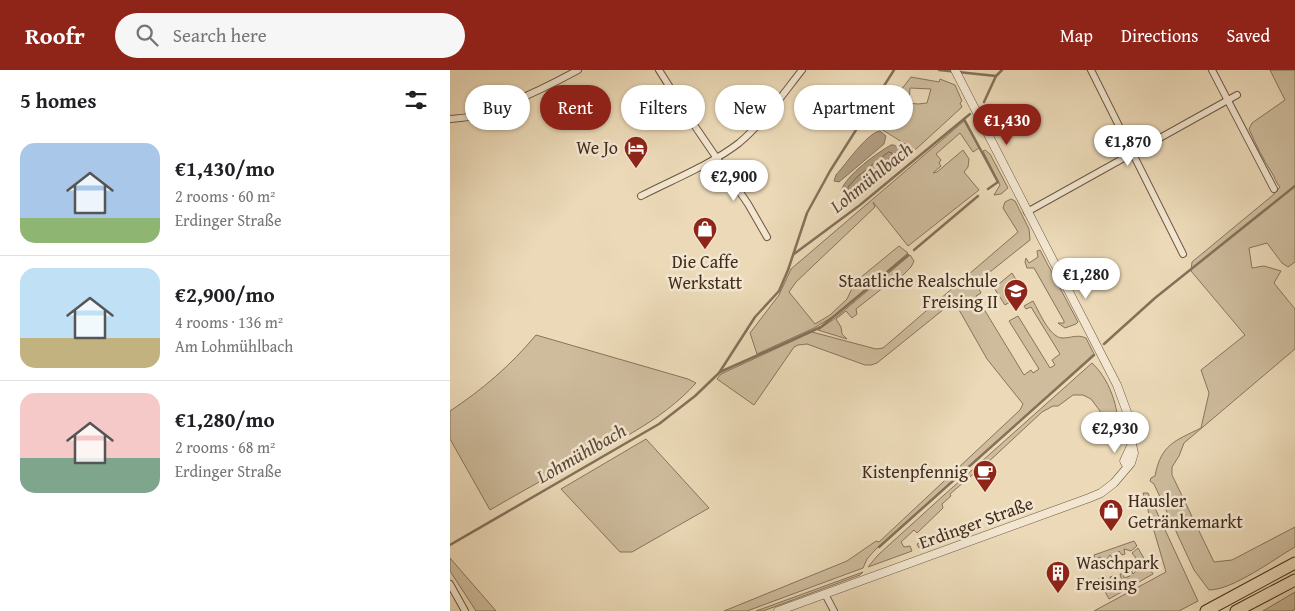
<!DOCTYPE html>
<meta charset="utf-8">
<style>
:root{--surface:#fff;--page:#f6f6f6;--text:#202124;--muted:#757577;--line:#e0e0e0;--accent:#8f2418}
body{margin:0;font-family:"Gentium Book Plus",serif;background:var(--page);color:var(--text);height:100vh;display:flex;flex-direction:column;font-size:19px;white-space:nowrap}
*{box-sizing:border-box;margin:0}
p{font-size:16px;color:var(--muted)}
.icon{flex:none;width:28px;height:28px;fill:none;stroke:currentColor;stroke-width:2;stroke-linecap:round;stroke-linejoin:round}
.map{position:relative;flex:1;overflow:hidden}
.sheet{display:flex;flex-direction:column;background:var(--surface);width:450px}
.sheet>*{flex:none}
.hud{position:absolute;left:15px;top:15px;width:475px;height:45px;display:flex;gap:10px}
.price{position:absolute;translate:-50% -42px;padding:0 11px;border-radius:18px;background:#fff;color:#222;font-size:16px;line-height:32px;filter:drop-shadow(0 1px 2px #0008)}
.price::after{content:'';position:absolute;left:50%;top:30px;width:15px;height:11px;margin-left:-8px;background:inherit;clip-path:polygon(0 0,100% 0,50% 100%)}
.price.selected{background:var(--accent);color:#fff}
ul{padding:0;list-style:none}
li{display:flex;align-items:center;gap:15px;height:125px;padding:0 20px}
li+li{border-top:1px solid var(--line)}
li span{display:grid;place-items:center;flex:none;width:140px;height:100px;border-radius:15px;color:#555}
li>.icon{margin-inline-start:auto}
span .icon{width:60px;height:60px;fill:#fffc;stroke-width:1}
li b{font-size:21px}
h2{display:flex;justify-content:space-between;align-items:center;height:60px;padding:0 20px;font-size:21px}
.chip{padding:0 18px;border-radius:22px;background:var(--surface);box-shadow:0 1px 4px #0004;font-size:18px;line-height:45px}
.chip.selected{background:var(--accent);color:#fff}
header{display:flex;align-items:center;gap:30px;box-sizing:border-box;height:70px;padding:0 25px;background:var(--accent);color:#fff}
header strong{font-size:24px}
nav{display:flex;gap:28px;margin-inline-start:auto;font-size:18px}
.search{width:350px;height:45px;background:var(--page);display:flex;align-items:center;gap:12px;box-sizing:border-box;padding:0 18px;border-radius:28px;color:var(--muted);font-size:19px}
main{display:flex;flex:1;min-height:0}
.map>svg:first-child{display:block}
</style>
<header>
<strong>Roofr</strong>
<div class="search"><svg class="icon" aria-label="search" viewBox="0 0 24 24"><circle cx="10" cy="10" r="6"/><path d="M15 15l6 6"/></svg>Search here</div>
<nav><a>Map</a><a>Directions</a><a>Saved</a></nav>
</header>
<main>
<section class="sheet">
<h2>5 homes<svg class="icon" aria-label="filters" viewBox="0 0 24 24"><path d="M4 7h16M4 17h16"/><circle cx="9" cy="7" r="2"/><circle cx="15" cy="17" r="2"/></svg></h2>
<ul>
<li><span style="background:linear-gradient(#a9c7e8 75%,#8fb573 0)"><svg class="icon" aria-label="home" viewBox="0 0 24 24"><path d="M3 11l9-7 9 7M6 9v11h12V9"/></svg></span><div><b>€1,430/mo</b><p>2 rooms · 60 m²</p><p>Erdinger Straße</p></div></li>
<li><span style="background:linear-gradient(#bfe0f5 70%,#c2b280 0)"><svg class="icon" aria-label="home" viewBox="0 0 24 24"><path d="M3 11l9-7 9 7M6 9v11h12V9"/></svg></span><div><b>€2,900/mo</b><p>4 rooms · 136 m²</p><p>Am Lohmühlbach</p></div></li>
<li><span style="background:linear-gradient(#f6c9c9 65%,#7fa58c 0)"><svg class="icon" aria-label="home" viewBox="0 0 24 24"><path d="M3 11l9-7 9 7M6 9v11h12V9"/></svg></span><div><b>€1,280/mo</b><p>2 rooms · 68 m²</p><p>Erdinger Straße</p></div></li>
</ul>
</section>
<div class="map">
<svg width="845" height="541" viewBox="0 0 845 541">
<rect width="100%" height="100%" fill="#ebd9b7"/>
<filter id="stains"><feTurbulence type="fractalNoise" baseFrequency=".004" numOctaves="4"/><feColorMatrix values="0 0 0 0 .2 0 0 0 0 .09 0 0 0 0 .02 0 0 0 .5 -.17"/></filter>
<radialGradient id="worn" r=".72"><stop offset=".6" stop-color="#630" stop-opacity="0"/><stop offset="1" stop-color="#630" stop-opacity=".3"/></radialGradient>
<g fill="#cebc9d" stroke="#88745c" fill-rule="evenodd">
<path d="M820,0H845V192L838,197L832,193L817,173L799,178L802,198L814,196L831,201L824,213L845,239V279L734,373L729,386L722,397V405L764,492L782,490L845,457V477C824,489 783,520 759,520L744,500L704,414L700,411L701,408L705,406C711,374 725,371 751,358L759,323L751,300L795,265L741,201L742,192L823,125L830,117C826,113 825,108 822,103C813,89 806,75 799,59L802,53L835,30Z"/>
<path d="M461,7L489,12L490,9L505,15L512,31L510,33L512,37L465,80L418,51L431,30L438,35L443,28L444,29ZM460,18L481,19L477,33L468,34L459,33Z"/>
<path d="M514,51L529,78L523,82L510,63L486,84L491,90L489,93L491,96L483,103L487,102L513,80L519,89L518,97L514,102L529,120L458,176L423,132L425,137L346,212L339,222L365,254L380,245L397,229L405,212L449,176L458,183L384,246L364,258L307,284L300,263L329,225L341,199Z"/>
<path d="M535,80L540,84L558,118L551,124L544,125L550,115L533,81Z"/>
<path d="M561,129L565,131L579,159L580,170L526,213L531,223L526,226L574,305L581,300L583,303L589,299L559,251L568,246L600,298L605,295L602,290L610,284L581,237L576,239L574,236L583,231C589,241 599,267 612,268C622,268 627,264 636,268L644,284L425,480L417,489L413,498L297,541H274L397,491L426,471L429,472L570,340L573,334L537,289L504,231L427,293L421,295H415L357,274L348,275L344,277L304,335L267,309L271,304L362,262L426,279L433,278L568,162L553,138L555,132Z"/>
<path d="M590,180L628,252L626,254L615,258L608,253H614V251L584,198H577L575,192L576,188L579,193L588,187L587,181Z"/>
<path d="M460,185L464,191L461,197L446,212L443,210L406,239L407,244L402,248L396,241L386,249L391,257L392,264L397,269L368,260L384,249Z"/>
<path d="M562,203L574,223L555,235L544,218Z"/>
<path d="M86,265L238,309L246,313C210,353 158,376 111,400C87,413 64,426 40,440L0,369V341C32,320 61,295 86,265Z"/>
<path d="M642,293C663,313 670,344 669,372L650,352V341L641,329L633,325H623L608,336H603L592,342L535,395L528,400L500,424L501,426L492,434L493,438L467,463L464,460L451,472L454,477L460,476L462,481L418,497L428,485L494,425Z"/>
<path d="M196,369L259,438L182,482H170L111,419Z"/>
<path d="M693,423H698L748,531L729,541H644L716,502Z"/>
<path d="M514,456L517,461L469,478L467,474Z"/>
<path d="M684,471L687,476L681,481L674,479L675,484L672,485L669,481L665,486L670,487L663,490L660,485L656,490L660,491L653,493L651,487L645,489L644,485Z"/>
<path d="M688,478L703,504L659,529L648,509L656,506L654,511L660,513V507L666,505L665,511H672L670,504H673L674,508L680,506L677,502L681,499L683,504L687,500L683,498L686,494L692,495V491L686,492L684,490L686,488L682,483Z"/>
<path d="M0,488L46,541H26L0,501Z"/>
<path d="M413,502L410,505L313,541H306Z"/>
<path d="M845,522V539L842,541H813Z"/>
</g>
<g fill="#b29e82" stroke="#857059">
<path d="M430,61L436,66L434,74L389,112L384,111L386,105C396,94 417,63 430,61Z"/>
<path d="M441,75H444L450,79V83L446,89L404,127L400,128L394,125L391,121C396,105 427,83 441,75Z"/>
</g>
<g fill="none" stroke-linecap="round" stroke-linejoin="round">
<path stroke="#7a654f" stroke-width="1" d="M439,82L442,83V86L402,122L398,121V117L406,108Z"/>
<g stroke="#857059" stroke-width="2.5">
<path d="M489,0L546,6L552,0"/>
<path d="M534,32L546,6"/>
<path d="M514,49L548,112L538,119"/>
<path d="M464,180L528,126"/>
<path d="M344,184L410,135L520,44"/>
<path d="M654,274L705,228L845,116"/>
<path d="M270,302L371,257L458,185"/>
<path d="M0,475L209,354L245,326L269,303L305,247L329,221L338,200L357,143L380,101L444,0"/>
<path d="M429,477L644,285"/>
</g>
<defs>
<g id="minor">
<path d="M209,0L238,46L298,134L317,167"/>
<path d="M641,0L733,184"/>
<path d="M762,0L824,119"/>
<path d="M0,49C8,48 16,48 23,46C60,35 95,18 128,0"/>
<path d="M191,126C222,110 262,94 289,73C313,53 333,24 352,0"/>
<path d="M577,142L787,25"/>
<path d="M0,514L15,541"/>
<path d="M375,524L384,541"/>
</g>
<g id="tertiary">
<path d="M677,396L674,391L682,374"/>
<path d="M328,541L639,428L651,423L664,413L681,393L684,383L682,374L681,353L667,315L505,0"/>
</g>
<g id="motorway">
<path d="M756,541L845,493"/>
<path d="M786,541L845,510"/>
</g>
</defs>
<use href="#minor" stroke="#6c5743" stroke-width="8"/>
<use href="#tertiary" stroke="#6c5743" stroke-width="9"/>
<use href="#motorway" stroke="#422c1c" stroke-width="13"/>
<use href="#minor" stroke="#f2e6d0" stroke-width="6"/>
<use href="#tertiary" stroke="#f2e6d0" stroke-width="8"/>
<use href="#motorway" stroke="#ebd9b7" stroke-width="11"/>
</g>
<defs>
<symbol id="hotel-pin" viewBox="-11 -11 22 30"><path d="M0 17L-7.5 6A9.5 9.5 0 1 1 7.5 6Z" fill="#8f2418" stroke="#f2e6d0"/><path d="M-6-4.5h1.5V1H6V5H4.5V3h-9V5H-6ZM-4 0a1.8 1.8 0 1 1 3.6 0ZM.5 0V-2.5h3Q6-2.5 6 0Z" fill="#fff"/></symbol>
<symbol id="shop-pin" viewBox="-11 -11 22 30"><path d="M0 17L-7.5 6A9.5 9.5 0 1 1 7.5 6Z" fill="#8f2418" stroke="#f2e6d0"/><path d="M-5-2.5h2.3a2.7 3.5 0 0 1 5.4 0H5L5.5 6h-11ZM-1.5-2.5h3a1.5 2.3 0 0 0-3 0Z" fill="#fff"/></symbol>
<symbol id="school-pin" viewBox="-11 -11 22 30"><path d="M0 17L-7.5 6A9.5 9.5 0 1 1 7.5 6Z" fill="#8f2418" stroke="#f2e6d0"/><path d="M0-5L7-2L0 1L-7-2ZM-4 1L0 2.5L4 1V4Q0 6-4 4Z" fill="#fff"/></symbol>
<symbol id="cafe-pin" viewBox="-11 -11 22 30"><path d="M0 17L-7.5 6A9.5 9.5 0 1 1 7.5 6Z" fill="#8f2418" stroke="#f2e6d0"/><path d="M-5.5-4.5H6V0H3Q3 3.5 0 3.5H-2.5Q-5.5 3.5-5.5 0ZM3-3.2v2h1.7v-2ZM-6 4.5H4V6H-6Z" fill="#fff"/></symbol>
<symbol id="building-pin" viewBox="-11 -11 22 30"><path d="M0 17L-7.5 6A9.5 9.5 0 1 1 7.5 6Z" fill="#8f2418" stroke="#f2e6d0"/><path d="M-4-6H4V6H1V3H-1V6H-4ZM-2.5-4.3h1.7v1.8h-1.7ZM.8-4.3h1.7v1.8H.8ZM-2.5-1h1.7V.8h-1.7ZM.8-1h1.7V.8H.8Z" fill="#fff"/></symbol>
</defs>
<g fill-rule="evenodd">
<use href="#hotel-pin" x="172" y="64" width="28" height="38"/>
<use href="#shop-pin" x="241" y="145" width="28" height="38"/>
<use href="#school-pin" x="552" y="207" width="28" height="38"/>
<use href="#cafe-pin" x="521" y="388" width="28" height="38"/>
<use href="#shop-pin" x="647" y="427" width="28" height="38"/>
<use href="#building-pin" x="594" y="489" width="28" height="38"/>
</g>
<g text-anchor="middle" stroke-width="5" stroke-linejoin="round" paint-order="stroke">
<g font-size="18" fill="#422c1c" stroke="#f2e6d0" text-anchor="end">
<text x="168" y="84">We Jo</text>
<text x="255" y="198" text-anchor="middle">Die Caffe<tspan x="255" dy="21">Werkstatt</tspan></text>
<text x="548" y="217">Staatliche Realschule<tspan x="548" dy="21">Freising II</tspan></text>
<text x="518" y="408">Kistenpfennig</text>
<text x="678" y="437" text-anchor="start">Hausler<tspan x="678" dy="21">Getränkemarkt</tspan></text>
<text x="626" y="499" text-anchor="start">Waschpark<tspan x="626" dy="21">Freising</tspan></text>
</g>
<g font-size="18" fill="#422c1c" stroke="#f2e6d0">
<text transform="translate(526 453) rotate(-20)" y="6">Erdinger Straße</text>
</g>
<g font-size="19" font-style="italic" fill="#5e4836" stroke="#f2e6d0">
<text transform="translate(421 107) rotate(-39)" y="7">Lohmühlbach</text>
<text transform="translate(131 383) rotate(-30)" y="7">Lohmühlbach</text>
</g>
</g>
<rect width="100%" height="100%" filter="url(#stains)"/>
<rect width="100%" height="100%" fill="url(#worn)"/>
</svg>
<b class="price selected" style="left:557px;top:76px">€1,430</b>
<b class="price" style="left:678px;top:97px">€1,870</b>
<b class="price" style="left:284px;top:132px">€2,900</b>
<b class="price" style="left:636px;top:230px">€1,280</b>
<b class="price" style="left:665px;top:384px">€2,930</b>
<div class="hud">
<a class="chip">Buy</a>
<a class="chip selected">Rent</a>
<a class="chip">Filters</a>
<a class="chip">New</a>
<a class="chip">Apartment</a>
</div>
</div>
</main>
